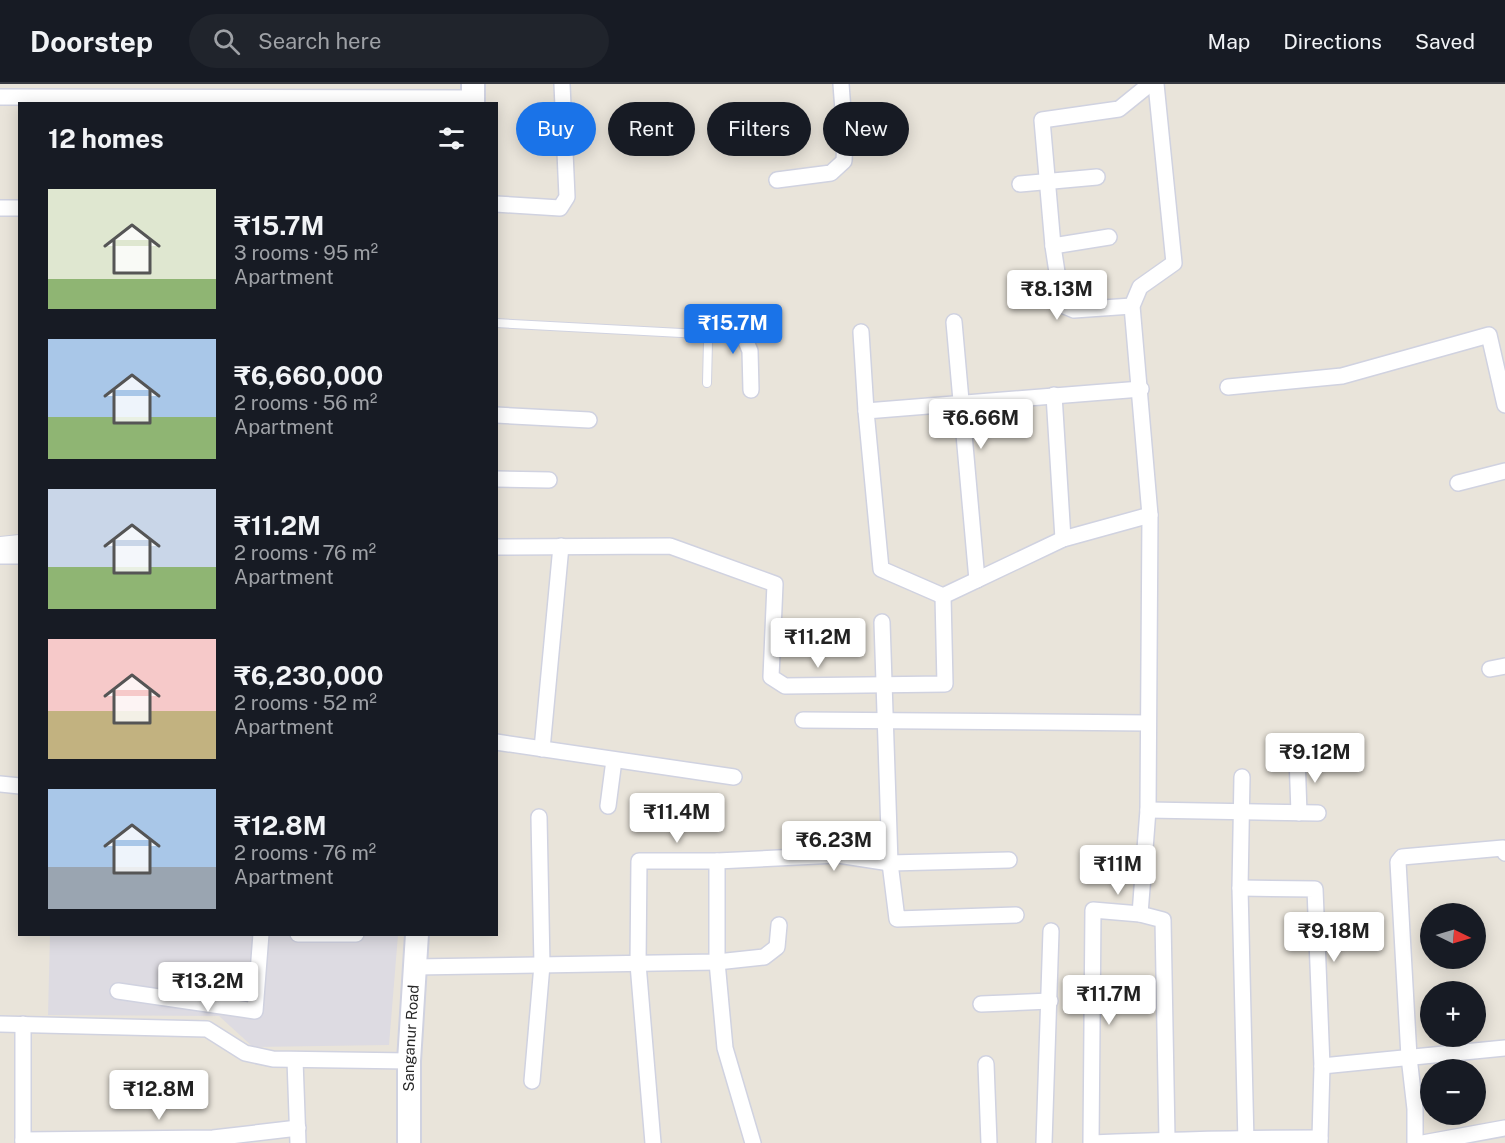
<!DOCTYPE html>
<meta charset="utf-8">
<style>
:root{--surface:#171b24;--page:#20242c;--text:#f1f3f6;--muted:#9ea1a6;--line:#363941;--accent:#1a73e8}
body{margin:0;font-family:"Public Sans",sans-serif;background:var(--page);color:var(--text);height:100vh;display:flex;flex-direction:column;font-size:22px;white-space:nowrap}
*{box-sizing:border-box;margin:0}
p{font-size:20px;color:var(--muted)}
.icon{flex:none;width:33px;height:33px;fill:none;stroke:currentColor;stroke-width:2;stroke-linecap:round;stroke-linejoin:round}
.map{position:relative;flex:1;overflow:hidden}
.side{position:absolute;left:18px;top:18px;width:480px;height:834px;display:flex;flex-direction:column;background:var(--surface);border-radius:0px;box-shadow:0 3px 15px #0003}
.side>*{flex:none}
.top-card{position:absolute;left:516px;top:18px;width:570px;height:54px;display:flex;gap:12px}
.needle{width:39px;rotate:95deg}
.controls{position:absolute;left:1420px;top:819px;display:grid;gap:12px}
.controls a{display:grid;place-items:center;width:66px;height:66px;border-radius:50%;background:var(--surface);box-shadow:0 3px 15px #0003;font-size:30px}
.price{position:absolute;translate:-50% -51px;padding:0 14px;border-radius:6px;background:#fff;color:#222;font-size:20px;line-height:39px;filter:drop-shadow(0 2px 3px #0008)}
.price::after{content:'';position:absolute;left:50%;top:36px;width:18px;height:14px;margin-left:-9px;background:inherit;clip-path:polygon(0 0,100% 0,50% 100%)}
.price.on{background:var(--accent);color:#fff}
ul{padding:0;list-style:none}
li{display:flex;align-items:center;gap:18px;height:150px;padding:0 30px}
li span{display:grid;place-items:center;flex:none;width:168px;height:120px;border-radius:0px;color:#555}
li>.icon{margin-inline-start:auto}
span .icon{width:72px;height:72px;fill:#fffc;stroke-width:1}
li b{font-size:26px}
h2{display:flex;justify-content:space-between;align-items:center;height:72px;padding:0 30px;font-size:26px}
.tag{padding:0 21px;border-radius:27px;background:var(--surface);box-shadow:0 3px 15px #0003;font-size:21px;line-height:54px}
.tag.on{background:var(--accent);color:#fff}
header{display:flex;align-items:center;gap:36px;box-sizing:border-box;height:84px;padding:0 30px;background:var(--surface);border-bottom:2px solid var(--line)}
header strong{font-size:28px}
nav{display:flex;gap:33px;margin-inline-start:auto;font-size:21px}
.search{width:420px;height:54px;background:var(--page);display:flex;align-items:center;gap:15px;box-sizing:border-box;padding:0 21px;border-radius:33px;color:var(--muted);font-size:22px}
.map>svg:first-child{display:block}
</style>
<header>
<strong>Doorstep</strong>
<div class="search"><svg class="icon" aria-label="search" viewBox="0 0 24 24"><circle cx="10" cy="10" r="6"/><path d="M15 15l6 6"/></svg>Search here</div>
<nav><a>Map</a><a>Directions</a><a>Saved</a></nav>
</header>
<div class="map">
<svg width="1505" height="1059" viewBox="0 0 1505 1059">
<rect width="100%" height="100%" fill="#e9e4da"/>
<path fill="#dddbe2" d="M50,851H398L389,961L253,963L219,932L48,931Z"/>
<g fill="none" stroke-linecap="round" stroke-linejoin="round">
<defs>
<path id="service" d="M496,239L700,250L708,257L707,299"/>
<g id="minor">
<path d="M1156,0L1174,179L1140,203L1132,222L1150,431L1148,726L1140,830L1163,836L1167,1054"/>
<path d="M0,13L473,14"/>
<path d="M777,96L831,89L844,77L845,53L841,0"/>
<path d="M1020,100L1097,93"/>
<path d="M496,120L560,124L567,113L562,0"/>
<path d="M0,124H20"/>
<path d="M1109,153L1053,162L1042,36L1119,25L1150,0"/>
<path d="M1053,162L1062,221L1074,226L1132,222"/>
<path d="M954,238L977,496"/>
<path d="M861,248L866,327"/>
<path d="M700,250H743L750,267L751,306"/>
<path d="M1228,303L1342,292L1489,251L1505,321"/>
<path d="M1054,311L1063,455"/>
<path d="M496,331L589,336"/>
<path d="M496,395L549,396"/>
<path d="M1458,399L1505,387"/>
<path d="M496,463L670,462L775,500L771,593L785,602L945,600L943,512L1063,455L1150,431"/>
<path d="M0,472H20"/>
<path d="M943,512L881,485L866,327L1141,305"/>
<path d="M882,538L890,779L897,835L1016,831"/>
<path d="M1490,585L1505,582"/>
<path d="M803,636L1148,639"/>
<path d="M496,658L734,693"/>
<path d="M542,665L561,462"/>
<path d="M1297,672L1299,729"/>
<path d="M1242,693L1240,804L1246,1059"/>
<path d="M0,700L20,702"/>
<path d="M608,722L614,676"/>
<path d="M1148,726L1318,729"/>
<path d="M717,777L838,771L890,779L1009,776"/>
<path d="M1240,804L1315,805L1322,982L1320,1054"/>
<path d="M298,850H356"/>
<path d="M415,883L717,878L764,873L777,863L779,841"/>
<path d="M118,907L255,927L261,850"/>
<path d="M981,920L1050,917"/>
<path d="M0,940L207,945L245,969L273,975L409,977"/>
<path d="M295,976L298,1059"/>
<path d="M986,980L989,1059"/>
<path d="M1322,982L1505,964"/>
<path d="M532,997L542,881L539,733"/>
<path d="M23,1056L213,1054L298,1044"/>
<path d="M23,1059V940"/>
<path d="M653,1059L638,880L639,777H717V878L725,964L753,1059"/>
<path d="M1044,1059L1051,847"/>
<path d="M1091,1059L1093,826L1140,830"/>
<path d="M1092,1059C1168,1056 1243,1054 1320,1054V1059"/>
<path d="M1415,1059V1025L1409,973L1398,778L1402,773L1503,764L1505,769"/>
<path d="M1423,1059L1505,1044"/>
</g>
<path id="tertiary" d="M0,463L20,461"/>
<g id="secondary">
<path d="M473,20V0"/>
<path id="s1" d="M409,1059V977L417,850"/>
</g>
</defs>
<use href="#service" stroke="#d0d2e0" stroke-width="10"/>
<use href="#minor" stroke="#d0d2e0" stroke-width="18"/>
<use href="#tertiary" stroke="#d0d2e0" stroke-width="22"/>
<use href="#secondary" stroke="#d0d2e0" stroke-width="26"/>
<use href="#service" stroke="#fff" stroke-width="8"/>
<use href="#minor" stroke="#fff" stroke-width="15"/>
<use href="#tertiary" stroke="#fff" stroke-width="20"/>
<use href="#secondary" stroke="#fff" stroke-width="22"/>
</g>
<g text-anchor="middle" stroke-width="5" stroke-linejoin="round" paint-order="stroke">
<g font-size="15" fill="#282828" stroke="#fff">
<text dy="5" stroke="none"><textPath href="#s1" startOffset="105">Sanganur Road</textPath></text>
</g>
</g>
</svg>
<div class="controls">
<a><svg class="needle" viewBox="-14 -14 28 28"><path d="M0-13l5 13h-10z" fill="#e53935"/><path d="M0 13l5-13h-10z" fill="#9ea1a6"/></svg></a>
<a>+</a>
<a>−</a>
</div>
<b class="price" style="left:1057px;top:237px">₹8.13M</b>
<b class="price on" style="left:733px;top:271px">₹15.7M</b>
<b class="price" style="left:981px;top:366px">₹6.66M</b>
<b class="price" style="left:818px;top:585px">₹11.2M</b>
<b class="price" style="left:1315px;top:700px">₹9.12M</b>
<b class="price" style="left:677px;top:760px">₹11.4M</b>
<b class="price" style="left:834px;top:788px">₹6.23M</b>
<b class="price" style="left:1118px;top:812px">₹11M</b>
<b class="price" style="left:1334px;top:879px">₹9.18M</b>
<b class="price" style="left:208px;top:929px">₹13.2M</b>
<b class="price" style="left:1109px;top:942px">₹11.7M</b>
<b class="price" style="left:159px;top:1037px">₹12.8M</b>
<div class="top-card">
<a class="tag on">Buy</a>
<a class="tag">Rent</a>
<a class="tag">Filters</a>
<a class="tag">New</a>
</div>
<section class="side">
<h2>12 homes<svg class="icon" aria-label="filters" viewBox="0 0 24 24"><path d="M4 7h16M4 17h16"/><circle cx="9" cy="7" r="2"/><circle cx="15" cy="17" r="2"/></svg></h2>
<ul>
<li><span style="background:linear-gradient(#dfe7d0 75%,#8fb573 0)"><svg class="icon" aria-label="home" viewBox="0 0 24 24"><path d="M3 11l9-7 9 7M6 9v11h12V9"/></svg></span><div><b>₹15.7M</b><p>3 rooms · 95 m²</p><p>Apartment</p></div></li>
<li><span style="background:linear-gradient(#a9c7e8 65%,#8fb573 0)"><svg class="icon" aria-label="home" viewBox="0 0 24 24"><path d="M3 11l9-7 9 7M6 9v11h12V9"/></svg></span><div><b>₹6,660,000</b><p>2 rooms · 56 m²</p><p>Apartment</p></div></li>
<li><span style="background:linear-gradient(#c9d6e8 65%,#8fb573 0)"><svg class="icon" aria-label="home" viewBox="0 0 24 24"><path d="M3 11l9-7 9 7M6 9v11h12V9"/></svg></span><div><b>₹11.2M</b><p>2 rooms · 76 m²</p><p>Apartment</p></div></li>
<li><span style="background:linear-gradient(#f6c9c9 60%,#c2b280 0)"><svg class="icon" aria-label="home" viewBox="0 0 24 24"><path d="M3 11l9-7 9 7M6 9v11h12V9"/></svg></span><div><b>₹6,230,000</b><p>2 rooms · 52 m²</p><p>Apartment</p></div></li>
<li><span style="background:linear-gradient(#a9c7e8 65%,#9aa5b1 0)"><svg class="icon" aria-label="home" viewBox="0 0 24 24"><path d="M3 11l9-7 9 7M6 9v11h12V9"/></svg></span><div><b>₹12.8M</b><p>2 rooms · 76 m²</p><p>Apartment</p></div></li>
</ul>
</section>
</div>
